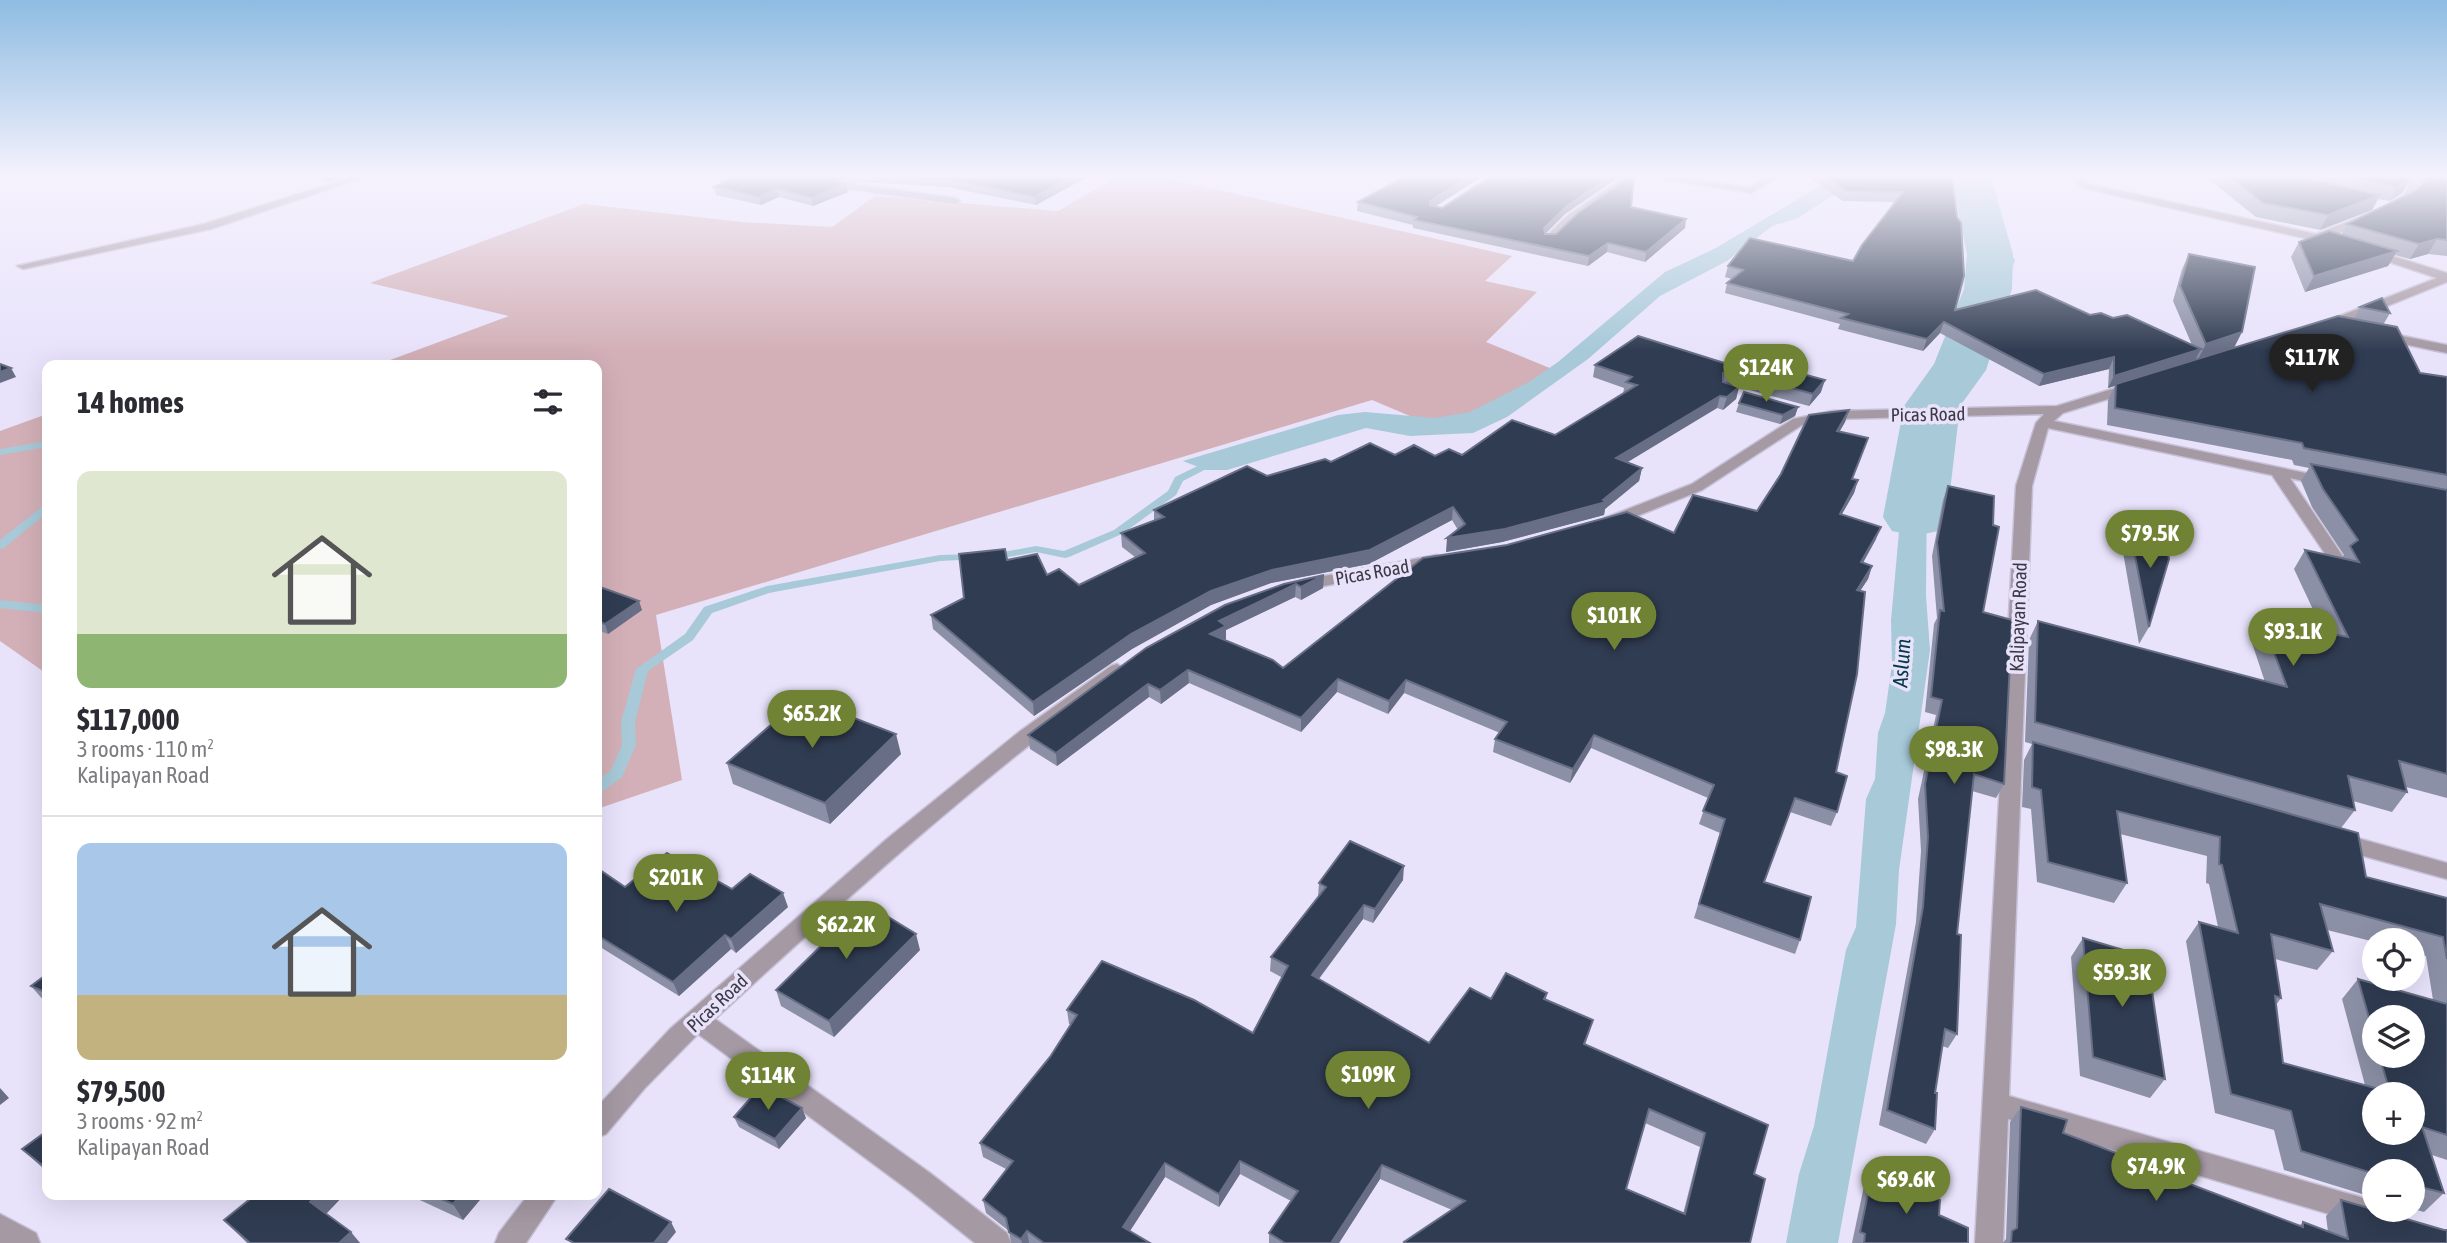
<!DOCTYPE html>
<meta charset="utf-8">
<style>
:root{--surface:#fff;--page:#f7f7f7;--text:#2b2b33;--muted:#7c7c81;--line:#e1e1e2;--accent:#708334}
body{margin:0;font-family:"Asap Condensed",sans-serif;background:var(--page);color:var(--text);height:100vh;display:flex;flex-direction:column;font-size:26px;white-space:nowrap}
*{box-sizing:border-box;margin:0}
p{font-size:23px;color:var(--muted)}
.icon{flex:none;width:38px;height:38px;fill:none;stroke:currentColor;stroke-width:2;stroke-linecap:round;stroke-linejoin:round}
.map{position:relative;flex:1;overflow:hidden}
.drawer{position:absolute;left:42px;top:360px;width:560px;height:840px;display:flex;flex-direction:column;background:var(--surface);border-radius:14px;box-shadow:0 7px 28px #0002}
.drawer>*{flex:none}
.fabs{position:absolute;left:2362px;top:928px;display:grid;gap:14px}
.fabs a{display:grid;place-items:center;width:63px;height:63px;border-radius:50%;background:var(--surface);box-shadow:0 7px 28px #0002;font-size:35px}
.price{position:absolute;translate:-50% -60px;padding:0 16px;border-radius:24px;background:var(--accent);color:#fff;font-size:23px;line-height:46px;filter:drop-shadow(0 2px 4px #0008)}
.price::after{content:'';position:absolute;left:50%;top:42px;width:21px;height:16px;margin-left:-10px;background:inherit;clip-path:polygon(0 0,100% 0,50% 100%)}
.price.active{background:#222;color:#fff}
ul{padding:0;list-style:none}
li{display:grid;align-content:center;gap:14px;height:371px;padding:0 35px}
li+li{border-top:2px solid var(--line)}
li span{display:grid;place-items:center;height:217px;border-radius:14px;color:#555}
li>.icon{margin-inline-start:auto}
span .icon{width:126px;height:126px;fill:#fffc;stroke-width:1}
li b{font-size:30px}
h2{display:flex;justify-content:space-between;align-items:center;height:84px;padding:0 35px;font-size:30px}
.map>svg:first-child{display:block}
</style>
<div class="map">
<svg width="2447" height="1243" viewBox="0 0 2447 1243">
<rect width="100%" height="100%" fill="#e8e3fb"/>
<g fill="#d3b0b7">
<path d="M1117,177H1161L1512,256L1485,281L1537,292L1486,342L1557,371L1443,430L1372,400L656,615L682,780L597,809V366H374L509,316L370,283L584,204L742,222L832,227L875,196L1058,211Z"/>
<path d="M47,414V674L0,641V431Z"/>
</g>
<g fill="#a7c9d8">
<path d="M1835,177L1840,191L1798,218L1772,226L1727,261L1660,296L1588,359L1507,417L1473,433L1410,436L1366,428L1227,470H1206L1183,461L1338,415L1365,412L1435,418L1470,412L1529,382L1558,362L1665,272L1716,248Z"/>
<path d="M1957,177H1979L1987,214L2015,260L1992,332L1969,390L1952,406L1919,404L1958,333L1962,303L1972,273L1969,245L1960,217Z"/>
<path d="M1914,419L1945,421L1927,481L1926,596L1930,650L1899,870L1896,924L1838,1243H1786L1799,1174L1814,1126L1846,950L1856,927L1866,799L1875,779L1878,733L1885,713L1892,665L1891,620L1901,510L1896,481L1904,470Z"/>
</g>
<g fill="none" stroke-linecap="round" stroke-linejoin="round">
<g fill="#a7c9d8" fill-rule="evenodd">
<path d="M47,441V447L0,455V449Z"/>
<path d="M1212,459L1216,460V464L1183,481L1176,495L1122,534L1069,557L1065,558L1036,552L993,560L987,557L993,554L1036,546L1064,551L1114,530L1168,491L1175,477Z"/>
<path d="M47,505V513L4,548L0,549V540L43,506Z"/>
<path d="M975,554L979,555L981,557L979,559L940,561L769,593L712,613L693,640L648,671L635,722L636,745L622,777L602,792L597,793V781L611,770L622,745L621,722L636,669L685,634L704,607L767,586L940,555Z"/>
<path d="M0,600L47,605V613L0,608Z"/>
</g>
<path fill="#a7c9d8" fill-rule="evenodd" d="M1951,177H1991L2013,254L2012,289L1986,370L1960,406L1947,517L1938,531L1915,536L1892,531L1883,517L1904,406L1934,364L1964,289L1967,254Z"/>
<defs>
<g id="minor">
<path d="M351,177H365L211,229L23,269L17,266L204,224Z"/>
<path d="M854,177H865L855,184L955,198L960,201L955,204L841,188V184Z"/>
<path d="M1623,177H1634L1575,220L1553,241H1545V237L1567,216Z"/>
<path d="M1649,177H1673L1749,187L1767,177H1778L1751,193Z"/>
<path d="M2072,177H2082L2089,184L2316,234L2388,206L2404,195L2409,186L2400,177H2410L2419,185C2404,216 2359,225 2329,237L2339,240L2341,242L2335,245L2082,188Z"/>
<path d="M2365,250H2373L2447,273V282L2330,329H2322V323L2437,278L2365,254Z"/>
<path d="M2383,332L2447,345V353L2379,339L2377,336Z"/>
<path d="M2132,383L2139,387L2137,390L2063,413L2054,421L2330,478L2333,481L2330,484L2325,486L2290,478L2344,558L2342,561H2330L2272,475L2048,428L2032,486L2009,1096L2360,1197L2370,1201L2374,1210L2370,1219L2360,1223L2008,1119L2003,1243H1975L2016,486L2036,423L2044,414L1833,419L1802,425L1702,490L1617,524L1611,526L1603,521L1605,518L1692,484L1793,419L1833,411L2057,406Z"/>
<path d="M1437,555L1445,560L1443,563L1303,590L1295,585L1303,580Z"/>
<path d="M1117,664L1126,670L1123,674C978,779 847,898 715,1019L930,1173L1007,1233L1011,1243H975L910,1191L698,1034L645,1088L606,1134L597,1138V1107L670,1029L888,838L1019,732L1111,666Z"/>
<path d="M2339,833L2447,863V879L2331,847L2328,841L2331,835Z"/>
<path d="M528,1195H558L526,1243H495L499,1233Z"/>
<path d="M0,1214L36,1233L40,1243H0Z"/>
</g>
</defs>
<use href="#minor" stroke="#c6c1d7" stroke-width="3"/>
<use href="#minor" fill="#a599a3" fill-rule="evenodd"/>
</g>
<g fill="#8c90a6" fill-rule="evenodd">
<path d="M311,177H345L328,182Z"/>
<path d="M733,177H849L840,182L848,192L813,206L779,197L761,205L716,195L714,187Z"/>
<path d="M861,177H1087L1036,205L947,187L862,182Z"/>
<path d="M1404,177H1481L1435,206L1442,208L1490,177H1619L1565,214L1545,234H1556L1631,207L1685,228L1645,262L1607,252L1588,266L1413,228V225L1357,211L1358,202Z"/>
<path d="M1809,177H1952L1955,310L2090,315L2113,318L2192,345L2173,301L2182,269L2189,254L2234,347L2354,319L2360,307L2390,313L2383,325L2420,373L2447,377V798L2406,787L2407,792L2392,812L2353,801L2355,810L2341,828L2366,877L2447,898V1160L2432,1155L2444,1193L2424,1212L2413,1209V1171H2375V1198L2284,1170L2274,1130L2215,1113L2186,941L2199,922L2218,927L2209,884L2206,883L2207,856L2120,834L2127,883L2114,903L2037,882L2031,809L2022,807L2024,760L2032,744L2025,742L2029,640L2038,621L2265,682L2251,640L2262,621L2324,633L2294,569L2305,550L2342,558L2344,555L2312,507L2301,481L2309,468L2294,465L2292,460L2107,425L2108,400L2115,386L2108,388L2109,369L2039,386L1940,333L1923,351L1838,329L1840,324L1725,293L1727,283L1732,279L1725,277L1728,266L1853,261L1895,202L1843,201ZM2327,930L2375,942V940H2413V953L2426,956L2433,1000L2358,979L2342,999L2365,1085L2283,1063L2276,1005L2281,998L2275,959L2317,970L2333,951ZM2375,1017L2413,1055H2375Z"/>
<path d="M2206,177H2411L2402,193L2390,201L2378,199L2372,210L2320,230L2256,217Z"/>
<path d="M2413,177H2447V256L2428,254L2410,259L2395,255L2388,266L2305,292L2291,257L2299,242L2342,234L2347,224L2417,190L2421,184Z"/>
<path d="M1595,365L1753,372L1821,392L1809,406L1731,385L1739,387L1736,399L1723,410L1717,408L1627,462L1642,468L1639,481L1605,509L1604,515L1502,542L1446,552L1458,530L1452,520L1369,564L1271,583L1211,605L1132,649L1034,716L933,629L931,615L964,598L1007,560L1047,575L1079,585L1135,557L1122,547L1121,533L1154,521V510L1267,476L1331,462L1395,455L1435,456L1462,455L1555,435L1623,394L1624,388L1593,377Z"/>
<path d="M1739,403L1798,407L1795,416L1780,424L1736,412Z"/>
<path d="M1849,410L1845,422L1839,432L1853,479L1858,480L1854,493L1842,514L1876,539L1863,563L1872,566L1868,579L1860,591L1836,772L1837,812L1831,826L1790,812L1764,882L1800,940L1795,954L1694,918L1720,833L1699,824L1708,798L1591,748L1570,783L1493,752L1495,739L1500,733L1404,693L1388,714L1337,692L1301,732L1189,683L1161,704L1149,697L1057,766L1030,749L1028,735L1225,605L1324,575L1323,588L1301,600L1295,597L1226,630V639L1224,640L1283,668L1674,533L1757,511Z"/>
<path d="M1948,486L1983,612L2004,784L1996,798L1972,791L1957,934V1034L1948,1048L1942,1046L1935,1093V1129L1926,1144L1879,1125L1916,922L1921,851L1918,799L1936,715L1925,712L1934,624L1937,618L1932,556L1943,500Z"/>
<path d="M2131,536L2149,627L2139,644L2123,552Z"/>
<path d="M597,589L642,610L608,634L597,630Z"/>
<path d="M901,754L830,824L733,784L727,763Z"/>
<path d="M597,868L625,887L788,907L736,953L731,949L679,996L597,945Z"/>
<path d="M1403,880L1373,923L1363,919L1319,979L1429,1043L1491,999L1547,993L1546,999L1593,1020L1585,1045L1768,1125L1754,1174L1750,1243H1404L1452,1210L1380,1179L1339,1243H1269V1233L1291,1201L1240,1174L1219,1207L1165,1177L1130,1231L1150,1243H1011L1009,1231L986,1213L983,1200L1006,1169L983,1157L980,1143L1050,1057L1071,1025L1069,1024L1067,1010L1253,1033L1283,978L1270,971L1271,957L1318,897L1319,883ZM1645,1123L1700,1147L1683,1214L1626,1189Z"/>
<path d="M828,933L920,950L834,1037L781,1006L776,990L829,937Z"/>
<path d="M2083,938L2165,1079L2150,1098L2080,1076L2071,957Z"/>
<path d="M47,974V1003L45,1002L31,986Z"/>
<path d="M2021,1107L2063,1133L2124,1159L2299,1226L2303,1222L2328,1232L2326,1216L2341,1200L2444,1230L2447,1243H2003L2006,1239L2010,1122Z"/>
<path d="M734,1117L806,1118L779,1149L739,1127Z"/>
<path d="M47,1131V1172L22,1149Z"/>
<path d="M1873,1170L1939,1215L1968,1243H1852L1864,1186Z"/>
<path d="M255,1195H344L326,1214L360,1243H247L224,1220Z"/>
<path d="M409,1195H484L463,1220Z"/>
</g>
<g fill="#676e85">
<path d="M326,177H345L328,182Z"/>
<path d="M838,177H849L840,182L839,187L846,184L848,192L813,206L812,198L838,182Z"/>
<path d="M1072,177H1087L1036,205L1035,197Z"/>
<path d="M1469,177H1481L1430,210V201Z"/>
<path d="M1609,177H1619L1565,214L1542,237L1544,228L1567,206Z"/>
<path d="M2410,179L2402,193L2390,201L2397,187Z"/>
<path d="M777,189L779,197L761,205L759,197Z"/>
<path d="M2380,195L2372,210L2320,230L2328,215Z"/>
<path d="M1686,219L1685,228L1645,262L1646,252Z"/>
<path d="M2437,239L2428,254L2410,259L2419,244Z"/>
<path d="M1608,243L1607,252L1588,266L1589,256Z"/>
<path d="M2397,251L2388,266L2305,292L2314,276Z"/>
<path d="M1944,322L1940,333L1923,351L1927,339Z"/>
<path d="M2242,332L2234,348L2198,359L2206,344Z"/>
<path d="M2201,349L2195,360L2108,388L2114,376Z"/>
<path d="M2114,357L2109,369L2039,386L2044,374Z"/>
<path d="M11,368L16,377L0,383V372Z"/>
<path d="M1825,380L1821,392L1809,406L1813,394Z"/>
<path d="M1739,387L1736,399L1723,410L1727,397Z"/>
<path d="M1720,396L1717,408L1613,471L1616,458Z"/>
<path d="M1798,407L1795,416L1780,424L1783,415Z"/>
<path d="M1849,410L1845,422L1833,443L1837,431Z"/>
<path d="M1642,468L1639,481L1605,509L1604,515L1502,542L1446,552L1447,538L1603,500Z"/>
<path d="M1858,480L1854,493L1835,526L1840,514Z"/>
<path d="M1453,507L1452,520L1369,564L1271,583L1211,605L1132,649L1034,716L1033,702L1131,634L1211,591Z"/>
<path d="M1881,527L1876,539L1856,575L1861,562Z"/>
<path d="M1872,566L1868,579L1852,603L1857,590Z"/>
<path d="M1324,575L1323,588L1301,600V587Z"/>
<path d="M1296,584L1295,597L1226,630V639L1210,647V634L1219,621Z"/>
<path d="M639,601L642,610L608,634L605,624Z"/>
<path d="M1188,670L1189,683L1161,704L1160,690Z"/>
<path d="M1338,679L1337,692L1301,732V718Z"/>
<path d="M1406,680L1404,693L1388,714L1389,701Z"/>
<path d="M1148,684L1149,697L1057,766L1056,753Z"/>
<path d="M896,734L901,754L830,824L825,803Z"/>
<path d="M1594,735L1591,748L1570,783L1573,769Z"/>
<path d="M1404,866L1403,880L1373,923L1375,909Z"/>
<path d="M783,893L788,907L736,953L731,939Z"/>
<path d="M1364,905L1363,919L1311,989L1312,975Z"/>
<path d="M916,934L920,950L834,1037L829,1021Z"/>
<path d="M725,935L731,949L679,996L673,982Z"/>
<path d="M0,1088L9,1098L0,1105Z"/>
<path d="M802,1108L806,1118L779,1149L775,1139Z"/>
<path d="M1240,1161V1174L1219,1207V1194Z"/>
<path d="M1165,1163V1177L1124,1240L1123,1227Z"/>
<path d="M1382,1165L1380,1179L1339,1243H1331Z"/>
<path d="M317,1195H344L323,1217L310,1202Z"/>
<path d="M461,1195H484L463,1220L453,1204Z"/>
<path d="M671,1222L676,1232L667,1243H654Z"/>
<path d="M1027,1231L1029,1243H1022L1021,1239Z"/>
<path d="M351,1232L360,1243H339Z"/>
</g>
<g fill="#303c52" stroke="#676e85" stroke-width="2" fill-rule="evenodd">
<path d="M733,177H838V182L846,184L812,198L777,189L759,197L714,187Z"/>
<path d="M898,177H1072L1035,197L946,179Z"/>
<path d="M1404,177H1469L1430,201V205L1442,208L1490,177H1609L1567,206L1544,228L1545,234H1556L1578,213L1629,177H1634L1631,207L1686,219L1646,252L1608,243L1589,256L1414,220L1417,217L1358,202Z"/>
<path d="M1826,177H1952L1957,217L1961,223L1964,276L1955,310L2036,290L2090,315L2101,313L2113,318L2127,315L2201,349L2114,376V357L2044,374L1944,322L1927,339L1841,318L1848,314L1727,283L1743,270L1728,266L1750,238L1853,261L1862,245L1903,192L1846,191Z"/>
<path d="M2230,177H2303L2380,195L2328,215L2263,203Z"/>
<path d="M2351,177H2411L2410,179L2397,187Z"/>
<path d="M2426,177H2447V240L2437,239L2419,244L2347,224L2417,190L2425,181Z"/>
<path d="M2329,231L2397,251L2314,276L2299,242Z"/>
<path d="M2189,254L2255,267L2242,332L2206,344L2180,286Z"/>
<path d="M2382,298L2390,313L2360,307Z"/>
<path d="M2338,316L2397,327L2420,373L2447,377V475L2304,448L2302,443L2115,408L2116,384Z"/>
<path d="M1638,336L1753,372L1758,362L1825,380L1813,394L1736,372L1723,373V382L1739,387L1727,397L1720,396L1616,458L1642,468L1603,500L1606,502L1505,529L1447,538L1465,524L1453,507L1370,550L1272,570L1211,591L1131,634L1033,702L931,615L964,598L959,554L1005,549L1007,560L1037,554L1047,575L1059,569L1079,585L1145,553L1121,533L1164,517L1154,510L1247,466L1267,476L1325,459L1331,462L1370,443L1395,455L1414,445L1435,456L1449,449L1462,455L1512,420L1555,435L1637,385L1626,382L1632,377L1595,365Z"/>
<path d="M0,364L11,368L0,372Z"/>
<path d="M1744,392L1798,407L1783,415L1739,403Z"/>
<path d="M1849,410L1837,431L1868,438L1852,479L1858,480L1840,514L1881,527L1861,562L1872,566L1857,590L1865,592L1857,674L1836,772L1847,776L1837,812L1795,798L1764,882L1811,897L1800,940L1699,904L1725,819L1703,811L1714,785L1594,735L1573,769L1495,739L1507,722L1406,680L1389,701L1338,679L1301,718L1188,670L1160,690L1148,684L1056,753L1028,735L1146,648L1225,605L1284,584L1324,575L1301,587L1296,584L1219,621L1226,626L1210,634L1273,660L1283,668L1423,558L1507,545L1627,512L1674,533L1693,495L1757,511L1781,474L1809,415Z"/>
<path d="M2311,464L2447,490V774L2399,761L2407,792L2348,776L2355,810L2035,722L2038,621L2287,687L2262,621L2348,637L2305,550L2359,562L2350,546L2358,540L2323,489Z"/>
<path d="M1948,486L1994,496L1993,525L1999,527L1983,612L2012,620L2004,784L1974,774L1957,934L1961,935L1957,1034L1945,1029L1935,1093H1937L1935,1129L1887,1110L1923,907L1928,837L1925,784L1942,700L1931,697L1940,610L1944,611L1937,542Z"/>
<path d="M2131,536L2165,542L2169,559L2149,627Z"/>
<path d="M600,587L639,601L605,624L597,621V589Z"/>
<path d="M802,698L896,734L825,803L727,763Z"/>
<path d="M2033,742L2358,833L2366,877L2447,898V959L2443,937L2320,904L2333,951L2271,934L2281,998L2275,996L2283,1063L2390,1092L2379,1055H2413V1017H2375V1039L2358,979L2447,1004V1135L2422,1127L2444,1193L2425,1188H2413V1171H2375V1174L2301,1151L2291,1111L2231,1094L2199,922L2238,933L2222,865L2219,864L2220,837L2117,811L2127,883L2048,862L2041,790L2032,787ZM2375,1094H2413V1132H2375Z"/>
<path d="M1350,841L1404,866L1375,909L1364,905L1312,975L1429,1043L1470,988L1491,999L1506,973L1547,993L1544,999L1593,1020L1584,1044L1768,1125L1754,1174L1765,1179L1750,1243H1405L1404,1242L1465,1201L1382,1165L1331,1243H1285L1269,1233L1298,1191L1240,1161L1219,1194L1165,1163L1123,1227L1150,1243H1044L1027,1231L1021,1239L1009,1232L1006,1218L983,1200L1013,1161L980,1143L1050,1057L1077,1015L1067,1010L1102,961L1194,1000L1253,1033L1288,966L1271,957L1326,887L1319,883ZM1649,1109L1705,1133L1685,1214L1626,1189Z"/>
<path d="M667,853L732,889L750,874L783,893L731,939L725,935L673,982L597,935V868L625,887Z"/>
<path d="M864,902L916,934L829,1021L776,990L832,935L828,933Z"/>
<path d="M2083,938L2147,957L2165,1079L2093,1057Z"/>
<path d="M47,974V993L31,986Z"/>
<path d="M761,1086L802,1108L775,1139L734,1117Z"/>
<path d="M2021,1107L2067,1120L2063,1133L2124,1156V1159L2303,1227V1222L2348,1239L2341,1200L2444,1230H2447V1243H2011L2012,1231L2017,1228Z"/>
<path d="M47,1131V1169L22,1149Z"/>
<path d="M1873,1170L1940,1200L1939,1215L1968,1228V1243H1864L1865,1234L1860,1232Z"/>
<path d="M609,1189L671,1222L654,1243H574L566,1239Z"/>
<path d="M255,1195H317L310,1202L351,1232L339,1243H250L224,1220Z"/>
<path d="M432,1195H461L453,1204Z"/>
</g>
<linearGradient id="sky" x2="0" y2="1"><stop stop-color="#8ebce2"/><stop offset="0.5" stop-color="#f5f2fd"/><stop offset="1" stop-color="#f5f2fd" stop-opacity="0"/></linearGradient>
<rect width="2447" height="351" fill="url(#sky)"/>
<g text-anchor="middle" stroke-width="7" stroke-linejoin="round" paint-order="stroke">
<g font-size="19" fill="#3d3a46" stroke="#e8e3fb">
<text transform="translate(1928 414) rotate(-1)" y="7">Picas Road</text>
<text transform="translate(1372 572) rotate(-10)" y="7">Picas Road</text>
<text transform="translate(2018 617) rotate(-88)" y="7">Kalipayan Road</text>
<text transform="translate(717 1003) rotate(-43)" y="7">Picas Road</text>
</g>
<g font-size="21" font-style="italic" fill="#063949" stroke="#e8e3fb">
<text transform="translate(1902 663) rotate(-86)" y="7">Aslum</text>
</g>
</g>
</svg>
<div class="fabs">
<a><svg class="icon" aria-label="locate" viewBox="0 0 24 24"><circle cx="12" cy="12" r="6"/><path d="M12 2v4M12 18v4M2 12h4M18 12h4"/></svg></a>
<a><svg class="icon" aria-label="layers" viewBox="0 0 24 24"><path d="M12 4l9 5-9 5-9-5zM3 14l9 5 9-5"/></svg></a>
<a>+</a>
<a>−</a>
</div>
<b class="price active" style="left:2312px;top:394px">$117K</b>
<b class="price" style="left:1766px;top:404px">$124K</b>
<b class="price" style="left:2150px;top:570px">$79.5K</b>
<b class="price" style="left:1614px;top:652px">$101K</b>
<b class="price" style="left:2293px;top:668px">$93.1K</b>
<b class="price" style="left:812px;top:750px">$65.2K</b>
<b class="price" style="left:1954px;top:786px">$98.3K</b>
<b class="price" style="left:676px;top:914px">$201K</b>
<b class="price" style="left:846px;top:961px">$62.2K</b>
<b class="price" style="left:2122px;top:1009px">$59.3K</b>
<b class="price" style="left:1368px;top:1111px">$109K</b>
<b class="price" style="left:768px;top:1112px">$114K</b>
<b class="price" style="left:2156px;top:1203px">$74.9K</b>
<b class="price" style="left:1906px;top:1216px">$69.6K</b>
<section class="drawer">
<h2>14 homes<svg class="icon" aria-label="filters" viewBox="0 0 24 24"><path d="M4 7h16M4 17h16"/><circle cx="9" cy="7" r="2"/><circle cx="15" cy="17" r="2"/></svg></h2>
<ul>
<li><span style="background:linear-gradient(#dfe7d0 75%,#8fb573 0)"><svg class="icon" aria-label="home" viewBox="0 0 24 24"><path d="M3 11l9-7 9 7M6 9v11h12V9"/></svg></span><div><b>$117,000</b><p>3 rooms · 110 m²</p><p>Kalipayan Road</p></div></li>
<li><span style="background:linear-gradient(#a9c7e8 70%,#c2b280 0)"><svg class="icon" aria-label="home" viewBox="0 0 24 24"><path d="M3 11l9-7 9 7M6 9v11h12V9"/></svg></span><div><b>$79,500</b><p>3 rooms · 92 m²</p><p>Kalipayan Road</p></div></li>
</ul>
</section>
</div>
